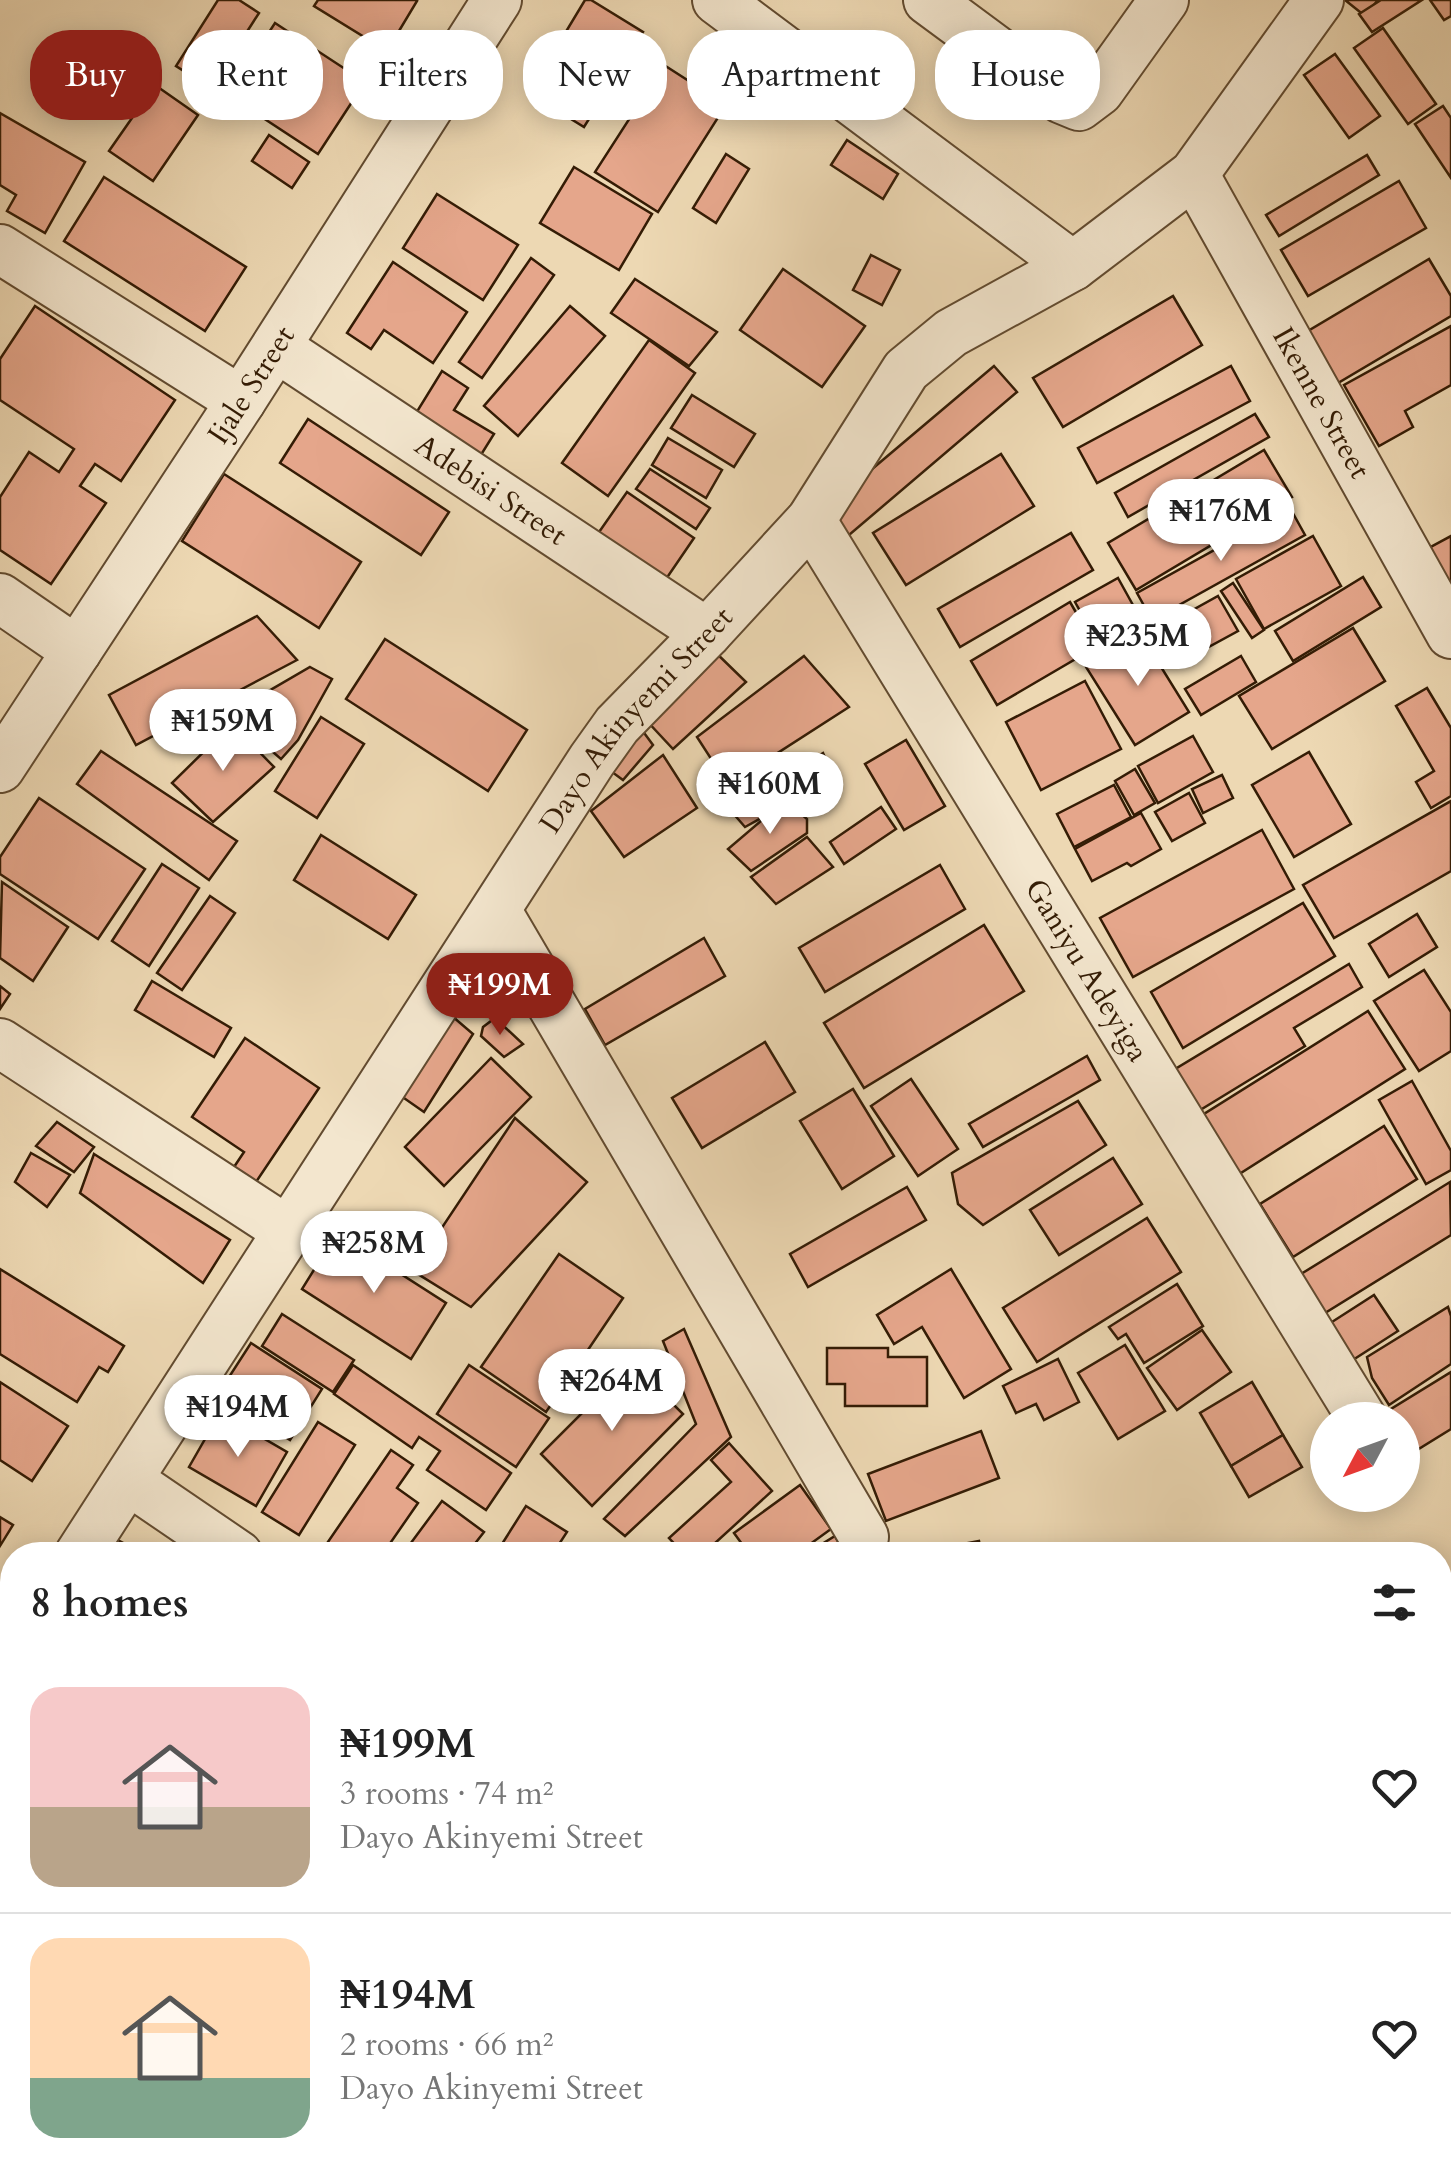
<!DOCTYPE html>
<meta charset="utf-8">
<style>
:root{--surface:#fff;--page:#f6f6f6;--text:#222;--muted:#767676;--line:#e0e0e0;--accent:#8f2418}
body{margin:0;font-family:Cardo,serif;background:var(--page);color:var(--text);height:100vh;display:flex;flex-direction:column;font-size:38px;white-space:nowrap}
*{box-sizing:border-box;margin:0}
p{font-size:32px;color:var(--muted)}
.icon{flex:none;width:55px;height:55px;fill:none;stroke:currentColor;stroke-width:2;stroke-linecap:round;stroke-linejoin:round}
.map{position:relative;flex:1;overflow:hidden}
.side{position:absolute;left:0px;top:1542px;width:1452px;height:642px;display:flex;flex-direction:column;background:var(--surface);border-radius:40px 40px 0 0;box-shadow:0 5px 25px #0003}
.side>*{flex:none}
.top-card{position:absolute;left:30px;top:30px;width:1392px;height:90px;display:flex;gap:20px}
.needle{width:65px;rotate:229deg}
.controls{position:absolute;left:1310px;top:1402px;display:grid;gap:20px}
.controls a{display:grid;place-items:center;width:110px;height:110px;border-radius:50%;background:var(--surface);box-shadow:0 5px 25px #0003;font-size:50px}
.price{position:absolute;translate:-50% -85px;padding:0 22px;border-radius:35px;background:#fff;color:#222;font-size:32px;line-height:65px;filter:drop-shadow(0 2px 5px #0008)}
.price::after{content:'';position:absolute;left:50%;top:60px;width:30px;height:22px;margin-left:-15px;background:inherit;clip-path:polygon(0 0,100% 0,50% 100%)}
.price.active{background:var(--accent);color:#fff}
ul{padding:0;list-style:none}
li{display:flex;align-items:center;gap:30px;height:250px;padding:0 30px}
li+li{border-top:2px solid var(--line)}
li span{display:grid;place-items:center;flex:none;width:280px;height:200px;border-radius:30px;color:#555}
li>.icon{margin-inline-start:auto}
span .icon{width:120px;height:120px;fill:#fffc;stroke-width:1}
li b{font-size:42px}
h2{display:flex;justify-content:space-between;align-items:center;height:120px;padding:0 30px;font-size:42px}
.tag{padding:0 35px;border-radius:40px;background:var(--surface);box-shadow:0 5px 25px #0003;font-size:35px;line-height:90px}
.tag.active{background:var(--accent);color:#fff}
.map>svg:first-child{display:block}
</style>
<div class="map">
<svg width="1451" height="2183" viewBox="0 0 1451 2183">
<rect width="100%" height="100%" fill="#edd8b3"/>
<filter id="stains"><feTurbulence type="fractalNoise" baseFrequency=".002" numOctaves="4"/><feColorMatrix values="0 0 0 0 .2 0 0 0 0 .09 0 0 0 0 .02 0 0 0 .5 -.17"/></filter>
<radialGradient id="worn" r=".72"><stop offset=".6" stop-color="#630" stop-opacity="0"/><stop offset="1" stop-color="#630" stop-opacity=".3"/></radialGradient>
<g fill="#bcbe8a" stroke="#786d48" stroke-width="2.5">
<path d="M1440,1603L1451,1610V2183H1383L1386,2173L1440,2172Z"/>
<path d="M321,2173V2172L1215,2173L1208,2183H316Z"/>
</g>
<g fill="#e5a68b" stroke="#341c05" stroke-width="2.5">
<path d="M218,0H239L259,13L223,69L231,75L220,94L176,66Z"/>
<path d="M318,0H415L417,1L387,51L314,6Z"/>
<path d="M585,0H591L643,32L584,127L529,93Z"/>
<path d="M1345,0H1378L1365,16Z"/>
<path d="M1381,0H1422L1372,32L1359,14Z"/>
<path d="M1430,0H1451V16L1444,20Z"/>
<path d="M275,23L365,82L318,154L228,95Z"/>
<path d="M1383,28L1436,104L1408,124L1354,48Z"/>
<path d="M1335,54L1380,116L1349,138L1304,75Z"/>
<path d="M664,65L726,105L658,212L595,172Z"/>
<path d="M155,85L198,115L153,181L109,151Z"/>
<path d="M1443,106L1451,118V178L1415,124Z"/>
<path d="M0,113L85,162L45,233L7,211L16,195L0,185Z"/>
<path d="M269,135L309,162L292,188L252,161Z"/>
<path d="M847,140L898,174L883,199L831,165Z"/>
<path d="M726,154L749,169L716,223L693,208Z"/>
<path d="M1367,155L1379,175L1279,236L1266,215Z"/>
<path d="M574,167L652,214L619,270L540,223Z"/>
<path d="M104,177L246,267L205,331L64,241Z"/>
<path d="M1399,181L1426,228L1308,296L1281,250Z"/>
<path d="M437,194L518,245L483,300L403,248Z"/>
<path d="M871,255L900,270L882,305L853,290Z"/>
<path d="M531,258L554,275L482,378L459,362Z"/>
<path d="M1429,259L1451,296V316L1338,383L1308,331Z"/>
<path d="M393,262L467,312L433,363L384,330L371,349L347,333Z"/>
<path d="M783,269L865,326L822,387L740,330Z"/>
<path d="M635,279L717,332L689,366L611,313Z"/>
<path d="M1173,296L1202,345L1063,427L1033,378Z"/>
<path d="M35,306L175,400L121,481L95,464L80,486L106,503L51,584L0,550V497L29,452L59,472L74,449L0,400V359Z"/>
<path d="M570,306L605,336L518,436L484,406Z"/>
<path d="M1451,326V385L1405,411L1413,427L1379,446L1344,385Z"/>
<path d="M649,340L695,373L608,496L562,463Z"/>
<path d="M994,366L1017,392L849,535L826,508Z"/>
<path d="M1231,366L1250,401L1097,483L1078,448Z"/>
<path d="M442,371L468,388L454,410L494,434L479,458L413,418Z"/>
<path d="M692,395L755,434L734,467L671,428Z"/>
<path d="M1255,414L1269,437L1128,517L1115,493Z"/>
<path d="M308,419L449,512L421,555L280,463Z"/>
<path d="M668,438L722,470L706,498L652,465Z"/>
<path d="M1264,450L1292,497L1136,590L1108,543Z"/>
<path d="M1001,454L1034,506L906,585L873,533Z"/>
<path d="M650,469L710,508L696,529L636,489Z"/>
<path d="M224,474L361,562L319,628L182,541Z"/>
<path d="M627,492L694,538L664,582L597,535Z"/>
<path d="M1290,508L1305,535L1152,620L1137,593Z"/>
<path d="M1071,533L1093,570L960,647L938,609Z"/>
<path d="M1313,536L1341,586L1264,629L1236,579Z"/>
<path d="M1451,536V589L1414,556Z"/>
<path d="M1363,577L1381,607L1293,661L1275,631Z"/>
<path d="M1118,578L1144,625L1101,648L1075,602Z"/>
<path d="M1233,583L1264,630L1252,638L1221,591Z"/>
<path d="M1218,596L1238,631L1192,656L1173,621Z"/>
<path d="M1070,602L1096,647L997,705L971,661Z"/>
<path d="M257,616L297,660L136,745L109,695Z"/>
<path d="M1353,628L1385,681L1272,749L1239,696Z"/>
<path d="M1140,633L1189,712L1135,745L1086,667Z"/>
<path d="M385,639L527,730L488,791L346,699Z"/>
<path d="M711,648L746,682L673,749L646,720Z"/>
<path d="M804,656L849,707L728,785L697,737Z"/>
<path d="M1241,656L1256,682L1201,715L1185,689Z"/>
<path d="M310,667L332,679L298,740L281,759L229,714Z"/>
<path d="M1085,681L1121,749L1041,790L1006,722Z"/>
<path d="M1427,688L1451,728V796L1431,808L1416,782L1434,771L1396,706Z"/>
<path d="M321,717L364,744L317,818L275,791Z"/>
<path d="M232,724L274,767L213,822L172,783Z"/>
<path d="M639,726L653,745L623,780L612,772Z"/>
<path d="M1193,736L1213,772L1158,803L1138,766Z"/>
<path d="M906,740L945,806L904,830L865,764Z"/>
<path d="M101,751L237,841L209,880L77,784Z"/>
<path d="M1309,752L1351,824L1294,857L1252,785Z"/>
<path d="M823,753L834,778L745,827L732,812Z"/>
<path d="M663,755L697,808L624,857L591,811Z"/>
<path d="M1135,769L1155,803L1134,815L1115,781Z"/>
<path d="M1222,775L1233,798L1203,813L1192,789Z"/>
<path d="M1114,785L1131,817L1074,847L1057,814Z"/>
<path d="M1189,793L1205,823L1172,841L1155,812Z"/>
<path d="M39,798L145,869L98,939L0,874V857Z"/>
<path d="M1451,801V871L1334,938L1303,885Z"/>
<path d="M790,804L807,819V833L751,871L728,849L768,815Z"/>
<path d="M881,807L896,829L844,864L830,842Z"/>
<path d="M1141,813L1161,849L1131,866L1127,863L1092,881L1075,849Z"/>
<path d="M1262,830L1294,889L1133,977L1100,918Z"/>
<path d="M321,835L416,895L388,939L294,880Z"/>
<path d="M807,837L833,867L776,904L751,877Z"/>
<path d="M162,864L199,888L149,966L112,941Z"/>
<path d="M940,865L965,909L825,992L799,948Z"/>
<path d="M2,882L68,927L33,981L0,958Z"/>
<path d="M210,896L235,913L182,990L157,973Z"/>
<path d="M1303,903L1335,956L1183,1048L1151,992Z"/>
<path d="M1417,914L1437,947L1389,977L1369,944Z"/>
<path d="M984,925L1024,991L864,1088L824,1023Z"/>
<path d="M704,938L725,976L605,1045L585,1009Z"/>
<path d="M1349,964L1362,987L1294,1028L1305,1046L1192,1115L1167,1074Z"/>
<path d="M1424,970L1451,1012V1051L1419,1071L1374,1001Z"/>
<path d="M152,981L231,1028L214,1057L135,1010Z"/>
<path d="M0,986L10,994L0,1009Z"/>
<path d="M1368,1011L1405,1069L1233,1178L1196,1119Z"/>
<path d="M452,1016L473,1034L424,1112L401,1096Z"/>
<path d="M495,1018L523,1044L504,1057L481,1036L483,1027Z"/>
<path d="M245,1038L319,1088L256,1182L234,1167L244,1152L192,1117Z"/>
<path d="M765,1042L795,1092L702,1148L672,1098Z"/>
<path d="M1087,1056L1100,1080L983,1147L969,1124Z"/>
<path d="M491,1058L531,1097L444,1186L405,1147Z"/>
<path d="M911,1079L958,1149L918,1176L871,1106Z"/>
<path d="M1412,1081L1451,1151V1170L1426,1184L1379,1100Z"/>
<path d="M853,1089L894,1156L842,1189L800,1121Z"/>
<path d="M1078,1101L1106,1145L983,1225L958,1204L952,1173Z"/>
<path d="M515,1118L587,1182L471,1307L413,1271Z"/>
<path d="M57,1122L94,1147L74,1172L36,1146Z"/>
<path d="M1384,1126L1417,1179L1293,1257L1260,1204Z"/>
<path d="M31,1153L70,1175L47,1207L15,1182Z"/>
<path d="M94,1154L230,1240L203,1283L80,1193Z"/>
<path d="M1113,1158L1142,1204L1059,1255L1030,1210Z"/>
<path d="M1450,1182L1451,1235L1325,1313L1301,1274Z"/>
<path d="M907,1187L926,1220L808,1287L790,1254Z"/>
<path d="M1147,1218L1181,1272L1037,1362L1003,1308Z"/>
<path d="M337,1233L446,1303L411,1359L302,1289Z"/>
<path d="M559,1254L623,1298L546,1412L481,1367Z"/>
<path d="M0,1269L124,1346L108,1372L99,1367L77,1402L0,1354Z"/>
<path d="M951,1269L1011,1369L964,1398L922,1327L894,1344L877,1315Z"/>
<path d="M1177,1284L1203,1326L1144,1363L1126,1334L1118,1339L1109,1327Z"/>
<path d="M1374,1295L1398,1331L1345,1365L1321,1329Z"/>
<path d="M1448,1307L1451,1316V1364L1389,1405L1372,1378L1367,1357Z"/>
<path d="M282,1314L354,1360L333,1392L262,1346Z"/>
<path d="M684,1329L731,1437L625,1536L604,1519L696,1424L663,1341Z"/>
<path d="M1202,1330L1231,1372L1177,1410L1147,1368Z"/>
<path d="M251,1343L322,1389L290,1440L218,1394Z"/>
<path d="M1125,1345L1165,1411L1118,1439L1078,1373Z"/>
<path d="M827,1348H888V1357H927V1406H845V1384H827Z"/>
<path d="M1058,1359L1079,1402L1044,1420L1036,1404L1016,1413L1003,1386Z"/>
<path d="M632,1363L683,1414L592,1506L541,1454Z"/>
<path d="M353,1365L511,1473L486,1510L427,1470L440,1451L419,1437L412,1448L334,1394Z"/>
<path d="M469,1365L549,1418L516,1467L437,1414Z"/>
<path d="M1451,1372V1429L1417,1450L1402,1428V1420H1398L1391,1409Z"/>
<path d="M0,1382L68,1426L32,1481L0,1460Z"/>
<path d="M1252,1382L1283,1435L1231,1466L1200,1413Z"/>
<path d="M220,1413L287,1452L256,1506L189,1467Z"/>
<path d="M318,1422L355,1445L299,1535L262,1512Z"/>
<path d="M981,1431L999,1478L886,1521L868,1474Z"/>
<path d="M1283,1435L1302,1467L1249,1497L1231,1466Z"/>
<path d="M729,1443L772,1491L702,1555H685L669,1538L731,1482L711,1460Z"/>
<path d="M391,1450L413,1465L397,1488L418,1503L382,1555H319Z"/>
<path d="M800,1485L831,1529L795,1555H750L734,1533Z"/>
<path d="M442,1501L484,1532L466,1555H402Z"/>
<path d="M526,1506L567,1532L552,1555H495Z"/>
<path d="M0,1517L13,1525L0,1546Z"/>
<path d="M835,1536L846,1555H804Z"/>
<path d="M114,1538L144,1554L143,1555H105Z"/>
<path d="M979,1541L982,1555H926V1551Z"/>
<path d="M12,1752V1830L0,1823V1774Z"/>
<path d="M0,1858L12,1867L0,1884Z"/>
<path d="M12,1882V1926L0,1916V1900Z"/>
<path d="M0,1937L12,1948L11,1990L0,1980Z"/>
<path d="M130,2172H257L258,2183H130Z"/>
<path d="M1258,2172H1288L1285,2183H1254Z"/>
</g>
<g fill="none" stroke-linecap="round" stroke-linejoin="round">
<defs>
<g id="minor">
<path d="M717,0L1073,266"/>
<path d="M928,0L1062,99L1079,106L1099,91L1164,0"/>
<path id="s1" d="M1194,174L1451,634"/>
<path d="M0,249L241,401"/>
<path id="s2" d="M276,347L707,633"/>
<path id="s3" d="M811,520L1363,1420"/>
<path d="M0,598L77,651"/>
<path id="s4" d="M0,768L241,401L497,0"/>
<path d="M496,910L864,1537"/>
<path d="M0,1043L288,1231"/>
<path d="M128,1480L238,1555"/>
<path id="s5" d="M79,1555L592,760L617,725L707,633L811,520L906,370L951,333L1073,266L1194,174L1319,0"/>
<path d="M0,1676L12,1657"/>
<path d="M0,2165L15,2183"/>
</g>
</defs>
<use href="#minor" stroke="#624b30" stroke-width="52"/>
<use href="#minor" stroke="#f3e6ce" stroke-width="48"/>
</g>
<g text-anchor="middle" stroke-width="8" stroke-linejoin="round" paint-order="stroke">
<g font-size="30" fill="#341c05" stroke="#f3e6ce">
<text dy="10" stroke="none"><textPath href="#s4" startOffset="458">Ijale Street</textPath></text>
<text dy="10" stroke="none"><textPath href="#s1" startOffset="262">Ikenne Street</textPath></text>
<text dy="10" stroke="none"><textPath href="#s2" startOffset="258">Adebisi Street</textPath></text>
<text dy="10" stroke="none"><textPath href="#s5" startOffset="1005">Dayo Akinyemi Street</textPath></text>
<text dy="10" stroke="none"><textPath href="#s3" startOffset="528">Ganiyu Adeyiga</textPath></text>
</g>
</g>
<rect width="100%" height="100%" filter="url(#stains)"/>
<rect width="100%" height="100%" fill="url(#worn)"/>
</svg>
<div class="controls">
<a><svg class="needle" viewBox="-14 -14 28 28"><path d="M0-13l5 13h-10z" fill="#e53935"/><path d="M0 13l5-13h-10z" fill="#767676"/></svg></a>
</div>
<b class="price" style="left:1221px;top:564px">₦176M</b>
<b class="price" style="left:1138px;top:689px">₦235M</b>
<b class="price" style="left:223px;top:774px">₦159M</b>
<b class="price" style="left:770px;top:837px">₦160M</b>
<b class="price active" style="left:500px;top:1038px">₦199M</b>
<b class="price" style="left:374px;top:1296px">₦258M</b>
<b class="price" style="left:612px;top:1434px">₦264M</b>
<b class="price" style="left:238px;top:1460px">₦194M</b>
<div class="top-card">
<a class="tag active">Buy</a>
<a class="tag">Rent</a>
<a class="tag">Filters</a>
<a class="tag">New</a>
<a class="tag">Apartment</a>
<a class="tag">House</a>
</div>
<section class="side">
<h2>8 homes<svg class="icon" aria-label="filters" viewBox="0 0 24 24"><path d="M4 7h16M4 17h16"/><circle cx="9" cy="7" r="2"/><circle cx="15" cy="17" r="2"/></svg></h2>
<ul>
<li><span style="background:linear-gradient(#f6c9c9 60%,#b9a48a 0)"><svg class="icon" aria-label="home" viewBox="0 0 24 24"><path d="M3 11l9-7 9 7M6 9v11h12V9"/></svg></span><div><b>₦199M</b><p>3 rooms · 74 m²</p><p>Dayo Akinyemi Street</p></div><svg class="icon" aria-label="heart" viewBox="0 0 24 24"><path d="M12 20l-8-8c-3-5 5-10 8-4 3-6 11-1 8 4z"/></svg></li>
<li><span style="background:linear-gradient(#ffd9b3 70%,#7fa58c 0)"><svg class="icon" aria-label="home" viewBox="0 0 24 24"><path d="M3 11l9-7 9 7M6 9v11h12V9"/></svg></span><div><b>₦194M</b><p>2 rooms · 66 m²</p><p>Dayo Akinyemi Street</p></div><svg class="icon" aria-label="heart" viewBox="0 0 24 24"><path d="M12 20l-8-8c-3-5 5-10 8-4 3-6 11-1 8 4z"/></svg></li>
</ul>
</section>
</div>
